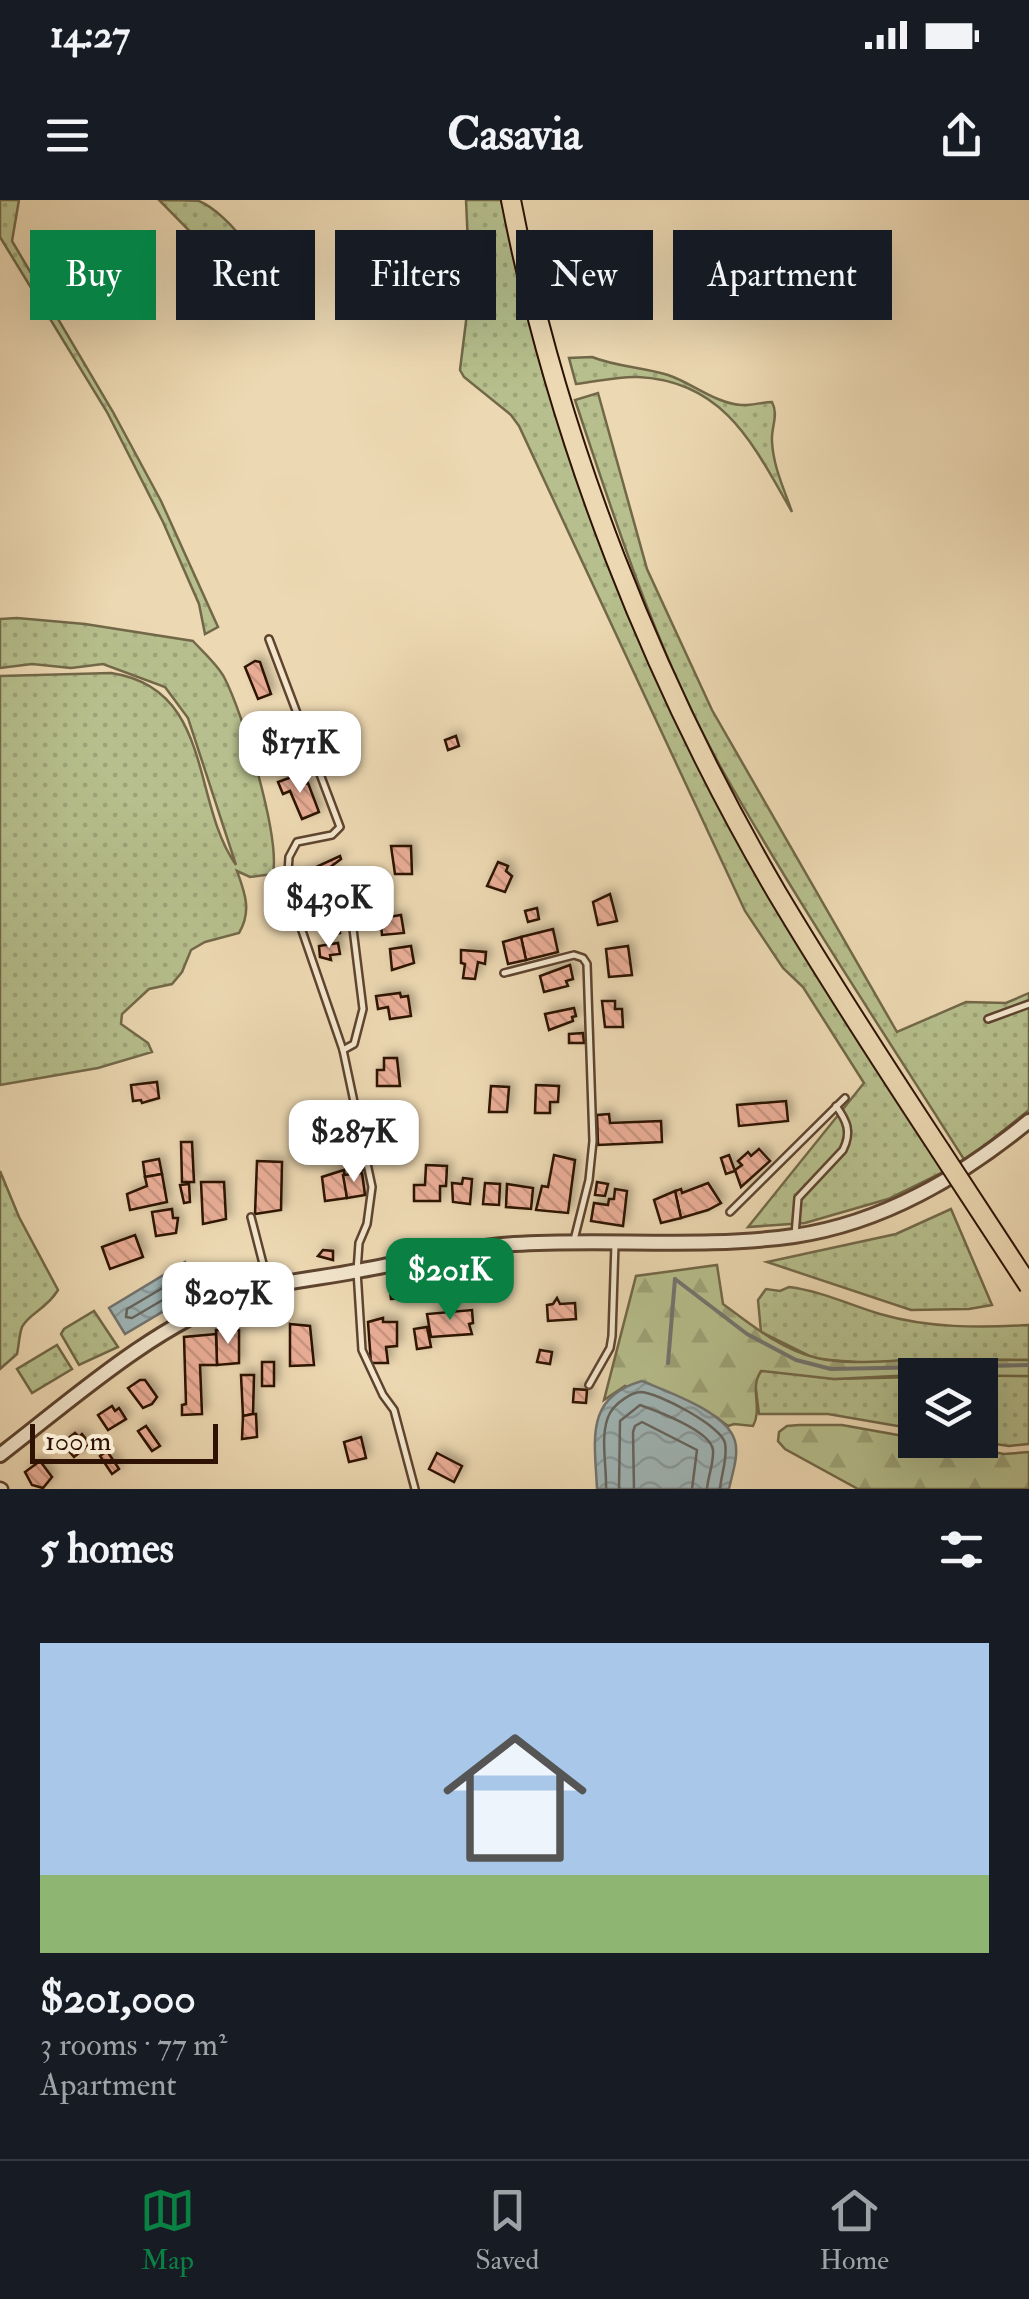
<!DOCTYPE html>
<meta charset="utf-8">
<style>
:root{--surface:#171b24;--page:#20242c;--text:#f1f3f6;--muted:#9ea1a6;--line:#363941;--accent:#0b8043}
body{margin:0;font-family:"IM FELL Double Pica",serif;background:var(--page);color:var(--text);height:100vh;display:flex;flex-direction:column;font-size:38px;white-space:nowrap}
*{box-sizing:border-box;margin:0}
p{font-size:32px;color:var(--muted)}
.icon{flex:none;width:55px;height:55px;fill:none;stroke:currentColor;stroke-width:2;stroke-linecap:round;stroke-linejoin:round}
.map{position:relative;height:1289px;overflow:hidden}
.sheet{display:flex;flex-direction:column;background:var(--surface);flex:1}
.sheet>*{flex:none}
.top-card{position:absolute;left:30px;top:30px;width:970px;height:90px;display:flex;gap:20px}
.fabs{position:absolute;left:898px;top:1158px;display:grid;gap:20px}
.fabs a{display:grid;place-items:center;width:100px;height:100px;border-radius:0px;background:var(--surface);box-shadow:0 10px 40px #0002;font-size:50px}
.scale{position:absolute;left:30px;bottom:25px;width:188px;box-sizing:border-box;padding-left:10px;border:5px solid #2e1203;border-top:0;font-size:28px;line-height:35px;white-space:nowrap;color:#2e1203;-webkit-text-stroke:8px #f3e6cd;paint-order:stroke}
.price{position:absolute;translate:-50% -85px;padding:0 22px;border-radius:20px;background:#fff;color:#222;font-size:32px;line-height:65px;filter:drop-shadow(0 2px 5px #0008)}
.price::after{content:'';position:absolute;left:50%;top:60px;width:30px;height:22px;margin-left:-15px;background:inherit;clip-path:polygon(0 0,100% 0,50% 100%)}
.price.current{background:var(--accent);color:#fff}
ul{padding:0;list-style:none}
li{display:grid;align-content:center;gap:20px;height:530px;padding:0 40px}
li span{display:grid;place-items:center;height:310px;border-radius:0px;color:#555}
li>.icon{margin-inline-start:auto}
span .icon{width:180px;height:180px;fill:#fffc;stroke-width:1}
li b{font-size:42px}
h2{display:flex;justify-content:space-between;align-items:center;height:120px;padding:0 40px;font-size:42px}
.tag{padding:0 35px;border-radius:0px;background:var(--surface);box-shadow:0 10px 40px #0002;font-size:35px;line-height:90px}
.tag.current{background:var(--accent);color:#fff}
.status{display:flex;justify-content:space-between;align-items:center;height:70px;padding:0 50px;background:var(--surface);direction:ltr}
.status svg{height:28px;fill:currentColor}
header{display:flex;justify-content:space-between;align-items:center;height:130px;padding:0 40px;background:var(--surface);font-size:45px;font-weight:700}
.menu{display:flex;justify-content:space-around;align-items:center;height:140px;border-top:2px solid var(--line);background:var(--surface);font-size:28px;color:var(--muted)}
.menu a{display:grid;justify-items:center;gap:5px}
.menu .current{color:var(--accent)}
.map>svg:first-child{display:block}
</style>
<div class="status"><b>14:27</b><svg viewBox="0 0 49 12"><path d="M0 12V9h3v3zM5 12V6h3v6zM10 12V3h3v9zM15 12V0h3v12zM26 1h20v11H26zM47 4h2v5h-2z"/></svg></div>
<header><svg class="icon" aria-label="menu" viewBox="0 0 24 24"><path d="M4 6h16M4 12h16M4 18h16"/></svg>Casavia<svg class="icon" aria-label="share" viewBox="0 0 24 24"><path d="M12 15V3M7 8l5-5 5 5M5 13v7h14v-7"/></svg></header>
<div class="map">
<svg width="1029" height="1289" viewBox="0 0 1029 1289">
<defs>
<pattern id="grass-dots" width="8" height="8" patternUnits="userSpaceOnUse" patternTransform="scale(2.5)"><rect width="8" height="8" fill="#b6bf8d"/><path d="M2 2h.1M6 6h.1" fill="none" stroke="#9da378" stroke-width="1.8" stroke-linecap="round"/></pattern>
<pattern id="forest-firs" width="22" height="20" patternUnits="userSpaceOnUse" patternTransform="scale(2.5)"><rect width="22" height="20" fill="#b6bf8d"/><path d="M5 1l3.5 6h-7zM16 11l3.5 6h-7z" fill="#9da378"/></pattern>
<pattern id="water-waves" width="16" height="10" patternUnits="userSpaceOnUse" patternTransform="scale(2.5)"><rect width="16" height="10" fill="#9fb6b8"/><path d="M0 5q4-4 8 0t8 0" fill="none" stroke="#899b9d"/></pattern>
<pattern id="building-back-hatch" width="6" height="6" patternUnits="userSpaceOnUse" patternTransform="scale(2.5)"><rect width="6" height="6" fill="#e8ac95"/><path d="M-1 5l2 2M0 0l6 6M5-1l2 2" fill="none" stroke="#c7937f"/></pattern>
<filter id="shadow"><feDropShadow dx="4.5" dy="-4.5" stdDeviation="5" flood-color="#0004"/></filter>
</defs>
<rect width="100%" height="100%" fill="#ecd8b2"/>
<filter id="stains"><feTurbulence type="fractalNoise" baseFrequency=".002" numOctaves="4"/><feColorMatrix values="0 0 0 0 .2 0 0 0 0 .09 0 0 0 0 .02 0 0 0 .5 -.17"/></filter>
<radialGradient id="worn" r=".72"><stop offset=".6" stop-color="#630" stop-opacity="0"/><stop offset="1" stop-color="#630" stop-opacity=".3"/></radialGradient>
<g fill="url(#grass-dots)" stroke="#726848" stroke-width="2.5">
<path d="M0,0H19L12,41L113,212L161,301L218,427L205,434L199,404L163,322L107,212L0,37Z"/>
<path d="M159,0C171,0 188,0 199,1C228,13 274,70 264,101L246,99L236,91L221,63Z"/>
<path d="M466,0H501L543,174L628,410L766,687L943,972L888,999L805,1023L748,1027L864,883L803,787L783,768L745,711L519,226L511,215L464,177L460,170L470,89Z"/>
<path d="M592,157C617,167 643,167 668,175C692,183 715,203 741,205C751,206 761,202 772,202C779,215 771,227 772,241C773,266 784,289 792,312C754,246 725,181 638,177C618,176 596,182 576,184L569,158Z"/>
<path d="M598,193L647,369L712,510L897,832L966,802L1006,803L1029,793V910L965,961C884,833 799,705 724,573C658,456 617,326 575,200Z"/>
<path d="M17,418L85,424L193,441C203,452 217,464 224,477C243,513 280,636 273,674L250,677L237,671C245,693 252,711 239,733L205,742L191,750L182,772L172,784L149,789L122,814L121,824L148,843L152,852L98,868L0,885V476L111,473C214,488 191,602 236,665L188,518L165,487L103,464L71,468L32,464L0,468V419Z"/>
<path d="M0,971L19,1017L58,1090C47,1109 29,1113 22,1127C19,1135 19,1145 17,1154L0,1169Z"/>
<path d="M951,1009L992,1105L969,1109L911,1110L767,1062L896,1034Z"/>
<path d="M789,1087C821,1091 850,1105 880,1114C928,1128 979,1128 1029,1125V1160H911L869,1163L816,1159L761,1132L758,1100L766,1089L780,1091Z"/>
<path d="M94,1111L118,1147L79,1165L61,1134L64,1129Z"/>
<path d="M57,1145L72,1169L32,1193L17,1169Z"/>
<path d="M769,1170L834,1179L915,1177V1229L828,1214H759L755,1182L761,1171Z"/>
<path d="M980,1175L1029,1176V1244L1009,1246L967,1240H980Z"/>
</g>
<g fill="url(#forest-firs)" stroke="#726848" stroke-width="2.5">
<path d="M717,1065L723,1104C751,1125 782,1150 817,1158C848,1165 880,1161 911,1160C950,1158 990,1160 1029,1160V1176L915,1175L834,1179L761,1171C749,1188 763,1208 753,1226L734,1224L728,1226L715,1216L625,1186L604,1200L636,1076Z"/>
<path d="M842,1225L1004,1254L1029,1252V1289H858L785,1249L778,1241L779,1232L787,1226L799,1225Z"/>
</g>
<g fill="url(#water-waves)" stroke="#727470" stroke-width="2.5">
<path d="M185,1062L201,1089L125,1134L109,1108Z"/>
<path d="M642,1181C668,1192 727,1212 735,1241C739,1256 732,1274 729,1289H597C595,1241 584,1197 642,1181Z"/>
</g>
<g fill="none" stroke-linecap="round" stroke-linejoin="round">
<g stroke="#66645e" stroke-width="2.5">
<path d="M178,1079L185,1081L183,1088L132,1118L126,1117L127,1109Z"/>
<path d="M606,1289C607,1266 599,1233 610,1213C615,1204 631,1192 641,1192C659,1193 721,1226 725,1243C728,1258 721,1275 720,1289"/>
<path d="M619,1289L620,1221L640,1205C657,1211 711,1231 713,1250C714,1263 708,1276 707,1289"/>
<path d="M634,1289L633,1232L635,1226L642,1222L697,1250L692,1289"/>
</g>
<g stroke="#727470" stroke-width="4">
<path d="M675,1079L747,1134L796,1160L831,1169L1029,1165"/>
<path d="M668,1163L675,1079"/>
</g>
</g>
<g fill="url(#building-back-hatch)" stroke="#2e1203" stroke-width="2.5" filter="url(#shadow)">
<path d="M255,461L260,462L271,494L258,499L245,467Z"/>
<path d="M456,536L459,546L448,550L445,540Z"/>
<path d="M297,575L301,585L308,583L319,612L302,619L290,591L283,594L278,582Z"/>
<path d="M391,646H411L412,674H395Z"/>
<path d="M340,656L341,659L325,671L302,682L300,679L316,667Z"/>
<path d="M498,662L508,666L506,671L512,676L505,692L487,686Z"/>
<path d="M610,694L617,721L598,725L593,702Z"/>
<path d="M336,701L341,723L338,724L340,733L328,736L323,714L318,715L316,705Z"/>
<path d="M537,708L539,719L528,722L525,711Z"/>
<path d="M401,715L404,733L382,735L381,724L386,723L388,717Z"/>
<path d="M553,729L558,752L526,760L521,737Z"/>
<path d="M521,737L526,760L508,764L503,742Z"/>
<path d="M338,743L340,754L330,755L331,760L320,757L319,746Z"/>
<path d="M411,746L414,763L392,770L390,749Z"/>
<path d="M628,746L632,775L609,777L606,749Z"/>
<path d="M461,750L486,752L485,764L478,762L475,779L463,778L465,764L461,763Z"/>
<path d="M570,765L573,779L566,781L568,786L544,792L540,776Z"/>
<path d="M400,793L401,797L408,796L411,816L390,819L388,807L378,809L376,796Z"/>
<path d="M602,801H615V809H622L623,827H605Z"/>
<path d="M574,808L576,816L572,817L573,821L549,830L545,814Z"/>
<path d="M583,833L584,843H569V834Z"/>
<path d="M384,858H397L400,886H377V870H384Z"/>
<path d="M157,882L159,898L142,903L141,900L133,901L131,885Z"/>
<path d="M536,885L559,886L558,902H550V913H535Z"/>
<path d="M491,886L509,887L507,912H489Z"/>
<path d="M786,901L788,921L739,926L737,905Z"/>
<path d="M609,914L610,923L661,921L662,942L598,945L597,915Z"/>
<path d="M181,942H192L194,982H182Z"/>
<path d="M361,943L362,956L351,957L350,944Z"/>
<path d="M759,949L770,961L741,987L735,970L742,965L738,961L748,952L751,956Z"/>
<path d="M554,955L575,960L568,1013L536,1010L542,986L548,987Z"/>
<path d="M729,955L735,971L726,974L721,958Z"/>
<path d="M362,956L364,970L352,971L351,957Z"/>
<path d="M159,959L162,974L145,977L143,962Z"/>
<path d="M257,961L282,962L281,1010L255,1014Z"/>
<path d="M426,965L447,966L446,986H440V1001H414V985H425Z"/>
<path d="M344,970L347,998L325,1001L322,977Z"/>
<path d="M362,973L365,995L347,998L343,975Z"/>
<path d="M162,974L167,1002L130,1010L127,994L147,986L145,977Z"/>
<path d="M463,978L472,979L470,1004L453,1002L452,983L462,984Z"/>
<path d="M201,982H224L226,1019L203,1024Z"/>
<path d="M597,982L608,984L605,996L595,995Z"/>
<path d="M485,983L500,984L499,1005L483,1004Z"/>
<path d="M708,983L721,1003L708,1010L681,1018L675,991L681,989L682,993Z"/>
<path d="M189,984L190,1002L184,1003L180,985Z"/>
<path d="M507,984L533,988L531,1009L506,1007Z"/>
<path d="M615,989L627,991L623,1026L591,1021L594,1003L608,1005L609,999H614Z"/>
<path d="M675,991L681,1018L661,1023L654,1000Z"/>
<path d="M172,1009L173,1018H178L176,1033L156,1036L152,1012Z"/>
<path d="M135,1035L143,1057L110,1069L102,1047Z"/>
<path d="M323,1050L333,1051V1060L318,1056Z"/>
<path d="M410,1083L411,1098L391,1099L389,1084Z"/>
<path d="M557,1098L560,1104L575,1103L576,1119L548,1121L547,1105L553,1104Z"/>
<path d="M472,1110L473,1123L469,1124L472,1134L431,1137L427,1114Z"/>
<path d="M383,1118V1122H397V1146L386,1147L388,1163H371L368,1122Z"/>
<path d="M290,1124L310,1126L314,1165L290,1166Z"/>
<path d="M427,1127L431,1147L417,1149L414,1129Z"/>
<path d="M216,1130H239V1163L217,1165Z"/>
<path d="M216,1134L217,1165H200L202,1214L182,1215V1205L186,1204L184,1137Z"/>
<path d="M540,1150L552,1152L550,1164L537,1162Z"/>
<rect x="262" y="1162" width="12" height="24"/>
<path d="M241,1175H254L253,1214L243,1216Z"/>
<path d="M140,1180H145L157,1197L152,1204L143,1208L128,1188Z"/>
<path d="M574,1189L587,1190L586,1203L573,1202Z"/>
<path d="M112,1206L115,1211L119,1208L126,1219L108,1230L98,1215Z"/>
<path d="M253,1214H256L257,1237L242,1239L243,1216Z"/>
<path d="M146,1226L160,1246L152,1251L138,1231Z"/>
<path d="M75,1233L79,1237L82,1234L90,1244L74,1257L62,1243Z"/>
<path d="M361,1237L366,1258L349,1262L344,1242Z"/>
<path d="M107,1251L119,1269L112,1274L100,1256Z"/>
<path d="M437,1253L462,1266L454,1282L429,1269Z"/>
<path d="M40,1261L52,1277L43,1288L32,1285L25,1272Z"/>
</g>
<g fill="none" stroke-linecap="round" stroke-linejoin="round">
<defs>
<g id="service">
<path d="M269,439L340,627L332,635L297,642L289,657L287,687L343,850L372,987L367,1024L359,1043L357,1071L362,1150L383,1195L394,1210L415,1289"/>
<path d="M504,773L574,755L583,758L587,764L593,941L589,980L574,1040"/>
<path d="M988,819L1029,804"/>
<path d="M343,850L354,844L363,809L352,721L363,687"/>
<path d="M730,1012L845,898"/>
<path d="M251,1017L268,1083"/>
<path d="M795,1035L798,998L843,950C852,932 847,921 836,906"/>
<path d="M436,1056L445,1078L459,1082L477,1052"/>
<path d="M414,1092L445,1089L450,1082"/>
<path d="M589,1185L610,1148L612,1136L615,1044"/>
</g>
<path id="minor" d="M0,1288L2,1289"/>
<path id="tertiary" d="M0,1255C74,1198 150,1129 238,1096C276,1081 318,1079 357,1071C410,1062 460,1048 514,1044C606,1038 702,1049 794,1036C883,1023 960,977 1029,921"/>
<path id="primary" d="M511,0C558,242 653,481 777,693C829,780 884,865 940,950"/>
</defs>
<use href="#service" stroke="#5e442f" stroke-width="10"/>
<use href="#minor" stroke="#5e442f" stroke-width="15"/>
<use href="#tertiary" stroke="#5e442f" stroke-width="18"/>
<use href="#primary" stroke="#2e1203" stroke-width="22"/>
<use href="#service" stroke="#f3e6cd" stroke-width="5"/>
<use href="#minor" stroke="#f3e6cd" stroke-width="10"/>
<use href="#tertiary" stroke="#f3e6cd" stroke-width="12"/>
<use href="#primary" stroke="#ecd8b2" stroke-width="18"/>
<defs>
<path id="primary-bridge" d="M940,950L1029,1086"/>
</defs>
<use href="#primary-bridge" stroke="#2e1203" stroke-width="22" stroke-linecap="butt"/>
<use href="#primary-bridge" stroke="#ecd8b2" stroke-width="18"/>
</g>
<rect width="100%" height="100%" filter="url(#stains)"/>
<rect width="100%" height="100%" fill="url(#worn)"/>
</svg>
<div class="fabs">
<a><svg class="icon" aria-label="layers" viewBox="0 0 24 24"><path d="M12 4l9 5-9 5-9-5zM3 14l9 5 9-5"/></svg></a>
</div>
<div class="scale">100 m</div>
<b class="price" style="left:300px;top:596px">$171K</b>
<b class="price" style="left:329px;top:751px">$430K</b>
<b class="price" style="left:354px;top:985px">$287K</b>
<b class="price current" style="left:450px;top:1123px">$201K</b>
<b class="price" style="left:228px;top:1147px">$207K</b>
<div class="top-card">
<a class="tag current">Buy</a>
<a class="tag">Rent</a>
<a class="tag">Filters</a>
<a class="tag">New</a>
<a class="tag">Apartment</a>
</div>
</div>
<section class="sheet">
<h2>5 homes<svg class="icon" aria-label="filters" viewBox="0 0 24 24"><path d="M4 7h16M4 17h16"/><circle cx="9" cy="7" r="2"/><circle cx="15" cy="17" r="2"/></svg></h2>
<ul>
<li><span style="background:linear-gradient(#a9c7e8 75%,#8fb573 0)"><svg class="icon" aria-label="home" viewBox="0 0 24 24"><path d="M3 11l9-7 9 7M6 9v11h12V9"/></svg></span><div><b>$201,000</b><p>3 rooms · 77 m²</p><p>Apartment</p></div></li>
</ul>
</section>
<nav class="menu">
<a class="current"><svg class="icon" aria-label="map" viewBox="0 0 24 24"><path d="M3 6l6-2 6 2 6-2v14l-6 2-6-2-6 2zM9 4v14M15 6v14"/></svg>Map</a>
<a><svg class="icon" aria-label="saved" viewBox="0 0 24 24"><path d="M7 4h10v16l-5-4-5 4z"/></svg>Saved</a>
<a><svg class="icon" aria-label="home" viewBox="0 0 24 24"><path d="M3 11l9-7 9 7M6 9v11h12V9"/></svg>Home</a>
</nav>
